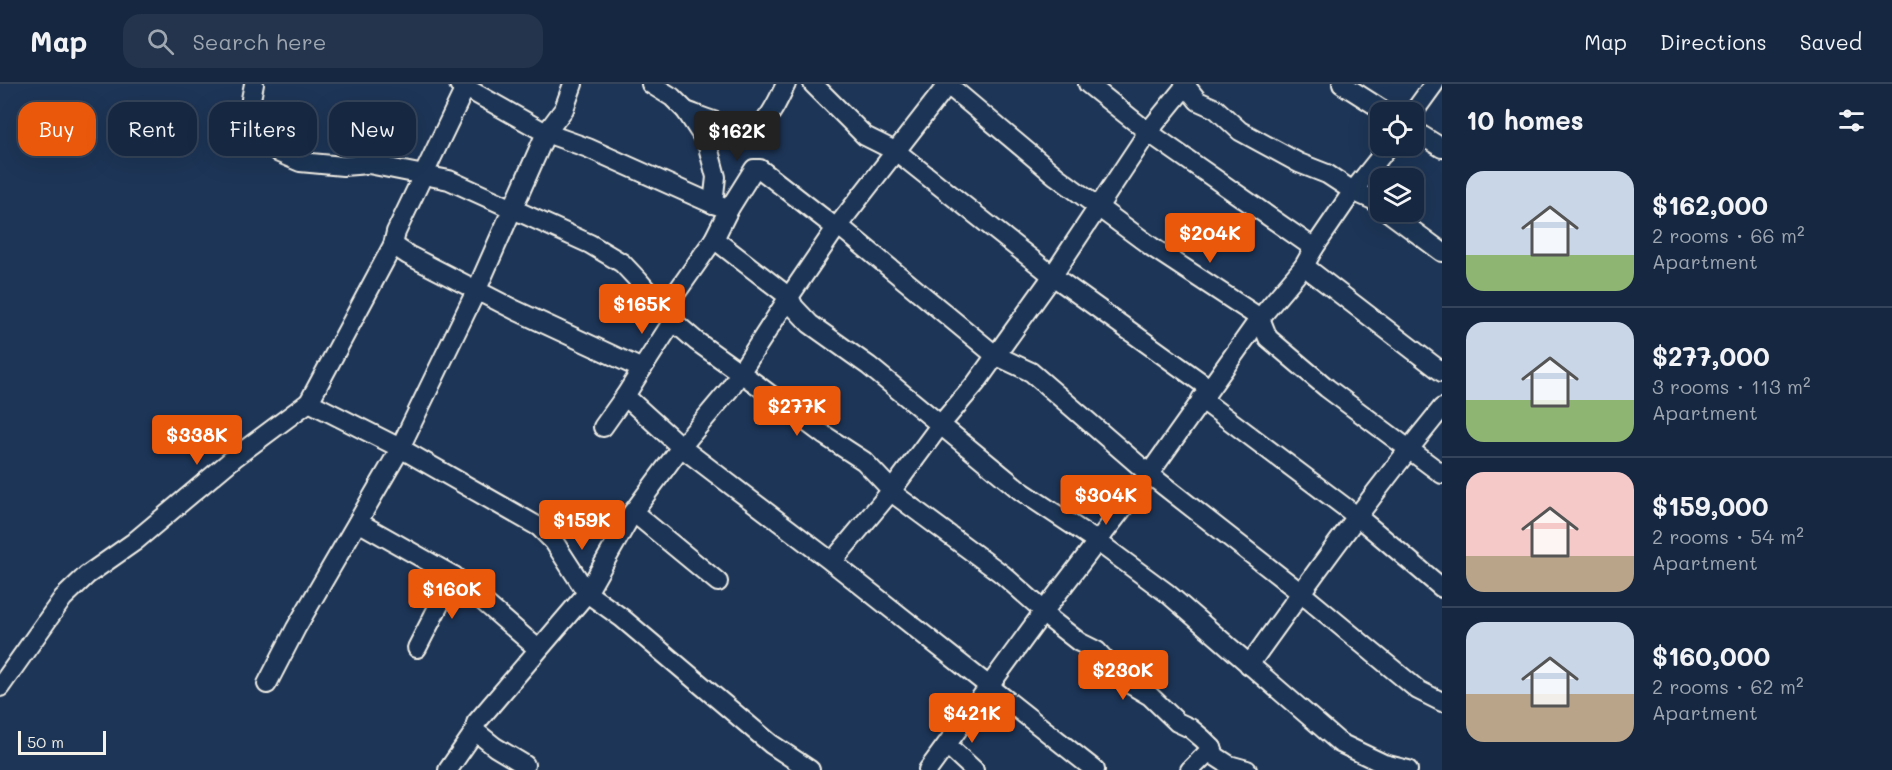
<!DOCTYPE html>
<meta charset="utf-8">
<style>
:root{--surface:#162841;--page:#23344c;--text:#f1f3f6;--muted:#9ea6b1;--line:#35445a;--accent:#ea580c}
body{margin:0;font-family:Mali,sans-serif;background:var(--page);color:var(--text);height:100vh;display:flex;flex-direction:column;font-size:22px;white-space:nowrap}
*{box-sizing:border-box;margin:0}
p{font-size:20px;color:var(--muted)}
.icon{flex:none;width:33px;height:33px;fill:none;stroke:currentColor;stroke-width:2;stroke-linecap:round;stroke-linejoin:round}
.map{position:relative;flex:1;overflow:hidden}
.drawer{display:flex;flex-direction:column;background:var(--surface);width:450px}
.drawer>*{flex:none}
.guide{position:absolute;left:18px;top:18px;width:570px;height:54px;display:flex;gap:12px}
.controls{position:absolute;left:1370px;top:18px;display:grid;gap:12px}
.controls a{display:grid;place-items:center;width:54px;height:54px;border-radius:12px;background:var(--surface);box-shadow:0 6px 24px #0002,0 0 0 2px var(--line);font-size:30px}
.scale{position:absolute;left:18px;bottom:15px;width:88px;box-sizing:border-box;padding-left:6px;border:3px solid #f4f1e8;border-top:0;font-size:16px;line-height:21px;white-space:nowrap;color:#f4f1e8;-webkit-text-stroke:4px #1d3557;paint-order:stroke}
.price{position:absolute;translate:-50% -51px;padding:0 14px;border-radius:6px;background:var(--accent);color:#fff;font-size:20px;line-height:39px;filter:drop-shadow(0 2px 3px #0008)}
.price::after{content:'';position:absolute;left:50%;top:36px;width:18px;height:14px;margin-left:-9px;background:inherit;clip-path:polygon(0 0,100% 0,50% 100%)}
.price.active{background:#222;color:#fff}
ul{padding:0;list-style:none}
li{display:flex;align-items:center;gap:18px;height:150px;padding:0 24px}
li+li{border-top:2px solid var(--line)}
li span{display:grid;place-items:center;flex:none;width:168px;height:120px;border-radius:18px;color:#555}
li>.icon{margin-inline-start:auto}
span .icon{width:72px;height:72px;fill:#fffc;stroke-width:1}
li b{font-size:26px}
h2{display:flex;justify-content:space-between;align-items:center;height:72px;padding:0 24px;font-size:26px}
.pill{padding:0 21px;border-radius:18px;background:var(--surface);box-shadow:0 6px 24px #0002,0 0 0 2px var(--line);font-size:21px;line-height:54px}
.pill.active{background:var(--accent);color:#fff}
header{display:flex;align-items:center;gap:36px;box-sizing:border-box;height:84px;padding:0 30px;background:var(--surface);border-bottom:2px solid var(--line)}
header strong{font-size:28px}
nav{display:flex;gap:33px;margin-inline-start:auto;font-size:21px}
.search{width:420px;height:54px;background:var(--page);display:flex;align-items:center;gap:15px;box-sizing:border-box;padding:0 21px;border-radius:18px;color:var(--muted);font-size:22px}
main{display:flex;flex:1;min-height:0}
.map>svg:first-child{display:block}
</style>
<header>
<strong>Map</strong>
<div class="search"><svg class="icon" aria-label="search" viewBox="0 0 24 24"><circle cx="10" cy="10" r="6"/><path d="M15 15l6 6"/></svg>Search here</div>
<nav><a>Map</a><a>Directions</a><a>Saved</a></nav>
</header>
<main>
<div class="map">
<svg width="1442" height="686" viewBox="0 0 1442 686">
<rect width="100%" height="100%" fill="#1d3557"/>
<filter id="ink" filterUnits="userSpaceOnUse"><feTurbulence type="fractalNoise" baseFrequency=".0167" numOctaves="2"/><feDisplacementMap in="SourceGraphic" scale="12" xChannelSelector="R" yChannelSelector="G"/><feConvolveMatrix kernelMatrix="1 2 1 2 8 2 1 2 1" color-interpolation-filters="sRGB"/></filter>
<g filter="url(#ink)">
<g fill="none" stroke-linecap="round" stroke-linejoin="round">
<defs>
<g id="minor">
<path d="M254,0L251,15L255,36L267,57L279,69L300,78L343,82L369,80L449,96L590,160L622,179L639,197L673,237L696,257L756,300L824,351L864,377L898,413L1002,490L1044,527L1051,536L1079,558L1097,567L1114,586L1122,590L1128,599L1150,612L1177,638L1190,644L1203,655L1212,664L1215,672L1229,681L1247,686"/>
<path d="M573,0L564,25L546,49L588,64L713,120"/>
<path d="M651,0L672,13L686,27L707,59L716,93L713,120L729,125L754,85H760L836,144"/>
<path d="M813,0L865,52L897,68L1053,192L1209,304"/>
<path d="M947,0L1056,92L1152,163L1260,234L1268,254L1327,304L1442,390"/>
<path d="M1088,0L1148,48L1314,164"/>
<path d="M1342,0L1386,28"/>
<path d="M1186,2L1198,17L1216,25L1240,47L1299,79L1327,90L1353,107L1373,116L1380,121"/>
<path d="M686,27C706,34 745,53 764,37C772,31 781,10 786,0"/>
<path d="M1413,29L1434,0"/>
<path d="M1413,46L1442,64"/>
<path d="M1388,128L1442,168"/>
<path d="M839,142L995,271L1031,288L1149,390L1301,509L1418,606L1442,618"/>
<path d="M714,155L789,213L794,223L810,240L869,282L1021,407L1098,458L1167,509L1340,659L1384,680L1408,686"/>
<path d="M393,161L408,171L515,226L642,285L625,312L681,363L832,478L1095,686"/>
<path d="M1304,182L1442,288"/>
<path d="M664,226L714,155L729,125"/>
<path d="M642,285L673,237"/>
<path d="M1201,315L1358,433L1442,504"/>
<path d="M309,318L400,364L539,443L554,458L587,509L622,534L771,660L810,686"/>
<path d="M603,343L625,312"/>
<path d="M633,428L718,498"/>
<path d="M358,438L454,492L538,565"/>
<path d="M832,478L892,406L941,340L976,299L1047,200L1148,48L1187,0"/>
<path d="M417,564L454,492"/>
<path d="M1249,581C1311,494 1374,407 1442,324"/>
<path d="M267,600L296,544L396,372L477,205L546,49L459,0"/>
<path d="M0,603L63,514L87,491L134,458L234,374L309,318L393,161L396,148L467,0"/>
<path d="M947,661L974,686"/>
<path d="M525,681L495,663L475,647L476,639L587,509L633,428L681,363L729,306L789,213L836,144L948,0"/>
<path d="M448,686L475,647"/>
<path d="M928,686L1044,527L1149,390L1260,234L1304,182L1314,164L1353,107L1389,62"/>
<path d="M1190,686L1212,664"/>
</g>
</defs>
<use href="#minor" stroke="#f4f1e8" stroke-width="22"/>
<use href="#minor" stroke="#1d3557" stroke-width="18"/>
</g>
</g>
</svg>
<div class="controls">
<a><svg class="icon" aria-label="locate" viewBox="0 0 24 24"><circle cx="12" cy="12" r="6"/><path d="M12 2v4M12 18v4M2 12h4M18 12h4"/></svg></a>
<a><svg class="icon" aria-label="layers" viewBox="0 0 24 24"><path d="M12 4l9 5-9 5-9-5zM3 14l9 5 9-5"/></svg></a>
</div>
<div class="scale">50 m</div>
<b class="price active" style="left:737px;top:78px">$162K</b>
<b class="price" style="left:1210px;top:180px">$204K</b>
<b class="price" style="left:642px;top:251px">$165K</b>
<b class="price" style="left:797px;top:353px">$277K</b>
<b class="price" style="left:197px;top:382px">$338K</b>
<b class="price" style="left:1106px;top:442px">$304K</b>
<b class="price" style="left:582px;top:467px">$159K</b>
<b class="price" style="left:452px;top:536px">$160K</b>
<b class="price" style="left:1123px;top:617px">$230K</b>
<b class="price" style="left:972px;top:660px">$421K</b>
<div class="guide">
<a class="pill active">Buy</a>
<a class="pill">Rent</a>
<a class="pill">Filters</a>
<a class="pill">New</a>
</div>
</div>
<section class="drawer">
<h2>10 homes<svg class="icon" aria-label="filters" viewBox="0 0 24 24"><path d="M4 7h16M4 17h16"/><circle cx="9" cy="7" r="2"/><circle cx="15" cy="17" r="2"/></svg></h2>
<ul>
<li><span style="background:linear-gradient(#c9d6e8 70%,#8fb573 0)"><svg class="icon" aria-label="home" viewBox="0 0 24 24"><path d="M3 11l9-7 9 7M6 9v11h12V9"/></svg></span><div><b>$162,000</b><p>2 rooms · 66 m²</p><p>Apartment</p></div></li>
<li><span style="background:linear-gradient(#c9d6e8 65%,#8fb573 0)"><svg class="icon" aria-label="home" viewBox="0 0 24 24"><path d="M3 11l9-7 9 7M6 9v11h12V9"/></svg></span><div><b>$277,000</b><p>3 rooms · 113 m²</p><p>Apartment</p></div></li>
<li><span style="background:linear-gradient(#f6c9c9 70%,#b9a48a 0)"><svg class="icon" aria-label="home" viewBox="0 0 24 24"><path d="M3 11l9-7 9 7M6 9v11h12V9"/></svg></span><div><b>$159,000</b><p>2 rooms · 54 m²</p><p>Apartment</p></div></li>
<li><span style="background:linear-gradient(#c9d6e8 60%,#b9a48a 0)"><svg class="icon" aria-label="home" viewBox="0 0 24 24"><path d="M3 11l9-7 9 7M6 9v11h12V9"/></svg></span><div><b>$160,000</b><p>2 rooms · 62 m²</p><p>Apartment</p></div></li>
</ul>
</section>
</main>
